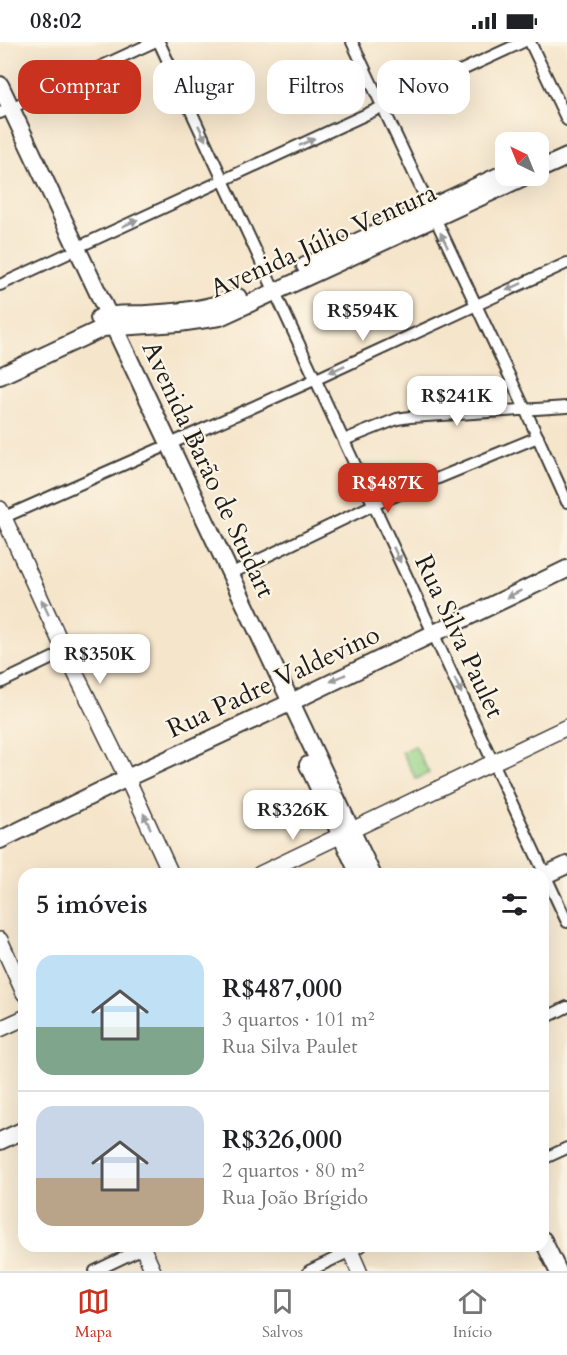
<!DOCTYPE html>
<html lang="pt">
<meta charset="utf-8">
<style>
:root{--surface:#fff;--page:#f6f6f6;--text:#202124;--muted:#757577;--line:#e0e0e0;--accent:#c8321e}
body{margin:0;font-family:Cardo,serif;background:var(--page);color:var(--text);height:100vh;display:flex;flex-direction:column;font-size:22px;white-space:nowrap}
*{box-sizing:border-box;margin:0}
p{font-size:20px;color:var(--muted)}
.icon{flex:none;width:33px;height:33px;fill:none;stroke:currentColor;stroke-width:2;stroke-linecap:round;stroke-linejoin:round}
.map{position:relative;flex:1;overflow:hidden}
.details{position:absolute;left:18px;top:826px;width:531px;height:384px;display:flex;flex-direction:column;background:var(--surface);border-radius:18px;box-shadow:0 6px 24px #0002}
.details>*{flex:none}
.top-card{position:absolute;left:18px;top:18px;width:531px;height:54px;display:flex;gap:12px}
.needle{width:39px;rotate:317deg}
.tools{position:absolute;left:495px;top:90px;display:grid;gap:12px}
.tools a{display:grid;place-items:center;width:54px;height:54px;border-radius:12px;background:var(--surface);box-shadow:0 6px 24px #0002;font-size:30px}
.price{position:absolute;translate:-50% -51px;padding:0 14px;border-radius:12px;background:#fff;color:#222;font-size:20px;line-height:39px;filter:drop-shadow(0 2px 3px #0008)}
.price::after{content:'';position:absolute;left:50%;top:36px;width:18px;height:14px;margin-left:-9px;background:inherit;clip-path:polygon(0 0,100% 0,50% 100%)}
.price.selected{background:var(--accent);color:#fff}
ul{padding:0;list-style:none}
li{display:flex;align-items:center;gap:18px;height:150px;padding:0 18px}
li+li{border-top:2px solid var(--line)}
li span{display:grid;place-items:center;flex:none;width:168px;height:120px;border-radius:18px;color:#555}
li>.icon{margin-inline-start:auto}
span .icon{width:72px;height:72px;fill:#fffc;stroke-width:1}
li b{font-size:26px}
h2{display:flex;justify-content:space-between;align-items:center;height:72px;padding:0 18px;font-size:26px}
.pill{padding:0 21px;border-radius:18px;background:var(--surface);box-shadow:0 6px 24px #0002;font-size:21px;line-height:54px}
.pill.selected{background:var(--accent);color:#fff}
.status{display:flex;justify-content:space-between;align-items:center;height:42px;padding:0 30px;background:var(--surface);direction:ltr}
.status svg{height:16px;fill:currentColor}
.tab-bar{display:flex;justify-content:space-around;align-items:center;height:84px;border-top:2px solid var(--line);background:var(--surface);font-size:16px;color:var(--muted)}
.tab-bar a{display:grid;justify-items:center;gap:3px}
.tab-bar .selected{color:var(--accent)}
.map>svg:first-child{display:block}
</style>
<div class="status"><b>08:02</b><svg viewBox="0 0 49 12"><path d="M0 12V9h3v3zM5 12V6h3v6zM10 12V3h3v9zM15 12V0h3v12zM26 1h20v11H26zM47 4h2v5h-2z"/></svg></div>
<div class="map">
<svg width="567" height="1229" viewBox="0 0 567 1229">
<rect width="100%" height="100%" fill="#fcf5e5"/>
<filter id="ink" filterUnits="userSpaceOnUse"><feTurbulence type="fractalNoise" baseFrequency=".0167" numOctaves="2"/><feDisplacementMap in="SourceGraphic" scale="12" xChannelSelector="R" yChannelSelector="G"/><feConvolveMatrix kernelMatrix="1 2 1 2 8 2 1 2 1" color-interpolation-filters="sRGB"/></filter>
<filter id="wash" filterUnits="userSpaceOnUse"><feTurbulence type="fractalNoise" baseFrequency=".008" numOctaves="4" result="noise"/><feDisplacementMap in="SourceGraphic" scale="24" xChannelSelector="R" yChannelSelector="G"/><feGaussianBlur stdDeviation="1.35" result="paint"/><feColorMatrix in="noise" values="0 0 0 0 0 0 0 0 0 0 0 0 0 0 0 0 0 1.4 0 .05"/><feComposite in="paint" operator="in"/></filter>
<g filter="url(#wash)">
<rect width="100%" height="100%" fill="#f5e5cb"/>
<path fill="#94d287" stroke="#587752" stroke-width="1.5" d="M415,704L429,731L416,737L402,710Z"/>
</g>
<g filter="url(#ink)">
<g fill="none" stroke-linecap="round" stroke-linejoin="round">
<defs>
<g id="street">
<path d="M159,0L567,880"/>
<path d="M352,0L525,367L567,460"/>
<path d="M530,0L567,78"/>
<path d="M0,71L154,0"/>
<path d="M76,206L523,0"/>
<path d="M0,243L67,212"/>
<path d="M344,398L397,377L410,375L567,365"/>
<path d="M170,402L323,334L567,221"/>
<path d="M0,477L159,407"/>
<path d="M230,532L373,463L538,395"/>
<path d="M0,641L65,610"/>
<path d="M543,977L567,965"/>
<path d="M543,1117L567,1106"/>
<path d="M95,1229L143,1206"/>
<path d="M309,1229L361,1204"/>
</g>
<g id="secondary">
<path d="M0,467L65,610L127,736L171,832"/>
<path d="M260,832L567,685"/>
<path d="M0,898L24,951"/>
<path d="M0,987L24,976"/>
<path d="M142,1204L153,1229"/>
<path d="M348,1204L359,1229"/>
</g>
<g id="primary">
<path d="M0,43L372,832"/>
<path d="M538,128L567,115"/>
<path d="M305,224L505,131"/>
<path d="M99,276C113,271 130,273 146,272C177,270 209,268 238,255"/>
<path d="M0,334L103,286L179,281L220,275L526,134"/>
<path d="M308,723L359,832"/>
<path d="M0,798L127,736L281,665L567,527"/>
<path d="M543,834L567,823"/>
<path d="M0,1099L24,1088"/>
<path d="M543,1198L558,1229"/>
</g>
</defs>
<use href="#street" stroke="#3d3a36" stroke-width="14"/>
<use href="#secondary" stroke="#3d3a36" stroke-width="18"/>
<use href="#primary" stroke="#3d3a36" stroke-width="20"/>
<use href="#street" stroke="#fff" stroke-width="10"/>
<use href="#secondary" stroke="#fff" stroke-width="15"/>
<use href="#primary" stroke="#fff" stroke-width="16"/>
</g>
<defs><path id="oneway-solid" d="M-6-.8H1V-3.2L6.5 0L1 3.2V.8H-6Z" transform="scale(1.5)"/></defs>
<g fill="#999">
<use href="#oneway-solid" transform="translate(202 91) rotate(65)"/>
<use href="#oneway-solid" transform="translate(307 100) rotate(-25)"/>
<use href="#oneway-solid" transform="translate(130 181) rotate(-25)"/>
<use href="#oneway-solid" transform="translate(444 198) rotate(-116)"/>
<use href="#oneway-solid" transform="translate(514 245) rotate(155)"/>
<use href="#oneway-solid" transform="translate(337 327) rotate(155)"/>
<use href="#oneway-solid" transform="translate(397 513) rotate(65)"/>
<use href="#oneway-solid" transform="translate(514 552) rotate(154)"/>
<use href="#oneway-solid" transform="translate(45 565) rotate(-115)"/>
<use href="#oneway-solid" transform="translate(338 636) rotate(154)"/>
<use href="#oneway-solid" transform="translate(458 644) rotate(65)"/>
<use href="#oneway-solid" transform="translate(147 779) rotate(-115)"/>
</g>
</g>
<g text-anchor="middle" stroke-width="4.5" stroke-linejoin="round" paint-order="stroke">
<g font-size="26" fill="#1c1c1c" stroke="#fcf5e5">
<text transform="translate(323 198) rotate(-24)" y="9">Avenida Júlio Ventura</text>
<text transform="translate(209 427) rotate(65)" y="9">Avenida Barão de Studart</text>
<text transform="translate(460 594) rotate(65)" y="9">Rua Silva Paulet</text>
<text transform="translate(273 639) rotate(-25)" y="9">Rua Padre Valdevino</text>
</g>
</g>
</svg>
<div class="tools">
<a><svg class="needle" viewBox="-14 -14 28 28"><path d="M0-13l5 13h-10z" fill="#e53935"/><path d="M0 13l5-13h-10z" fill="#757577"/></svg></a>
</div>
<b class="price" style="left:363px;top:300px">R$594K</b>
<b class="price" style="left:457px;top:385px">R$241K</b>
<b class="price selected" style="left:388px;top:472px">R$487K</b>
<b class="price" style="left:100px;top:643px">R$350K</b>
<b class="price" style="left:293px;top:799px">R$326K</b>
<div class="top-card">
<a class="pill selected">Comprar</a>
<a class="pill">Alugar</a>
<a class="pill">Filtros</a>
<a class="pill">Novo</a>
</div>
<section class="details">
<h2>5 imóveis<svg class="icon" aria-label="filters" viewBox="0 0 24 24"><path d="M4 7h16M4 17h16"/><circle cx="9" cy="7" r="2"/><circle cx="15" cy="17" r="2"/></svg></h2>
<ul>
<li><span style="background:linear-gradient(#bfe0f5 60%,#7fa58c 0)"><svg class="icon" aria-label="home" viewBox="0 0 24 24"><path d="M3 11l9-7 9 7M6 9v11h12V9"/></svg></span><div><b>R$487,000</b><p>3 quartos · 101 m²</p><p>Rua Silva Paulet</p></div></li>
<li><span style="background:linear-gradient(#c9d6e8 60%,#b9a48a 0)"><svg class="icon" aria-label="home" viewBox="0 0 24 24"><path d="M3 11l9-7 9 7M6 9v11h12V9"/></svg></span><div><b>R$326,000</b><p>2 quartos · 80 m²</p><p>Rua João Brígido</p></div></li>
</ul>
</section>
</div>
<nav class="tab-bar">
<a class="selected"><svg class="icon" aria-label="map" viewBox="0 0 24 24"><path d="M3 6l6-2 6 2 6-2v14l-6 2-6-2-6 2zM9 4v14M15 6v14"/></svg>Mapa</a>
<a><svg class="icon" aria-label="saved" viewBox="0 0 24 24"><path d="M7 4h10v16l-5-4-5 4z"/></svg>Salvos</a>
<a><svg class="icon" aria-label="home" viewBox="0 0 24 24"><path d="M3 11l9-7 9 7M6 9v11h12V9"/></svg>Início</a>
</nav>
